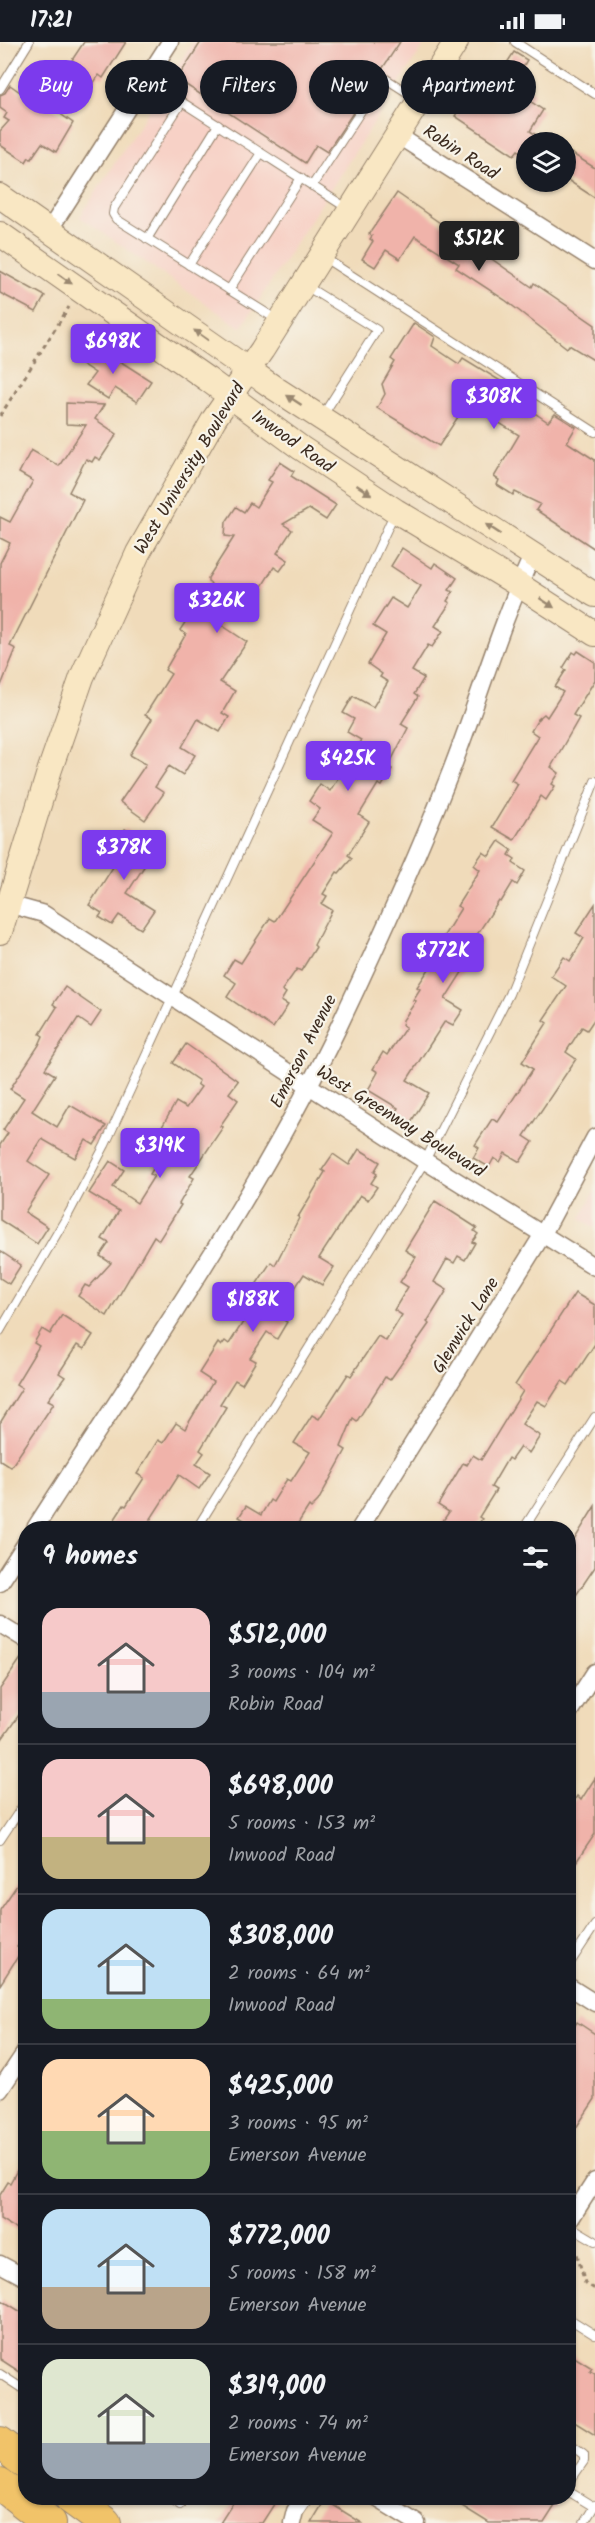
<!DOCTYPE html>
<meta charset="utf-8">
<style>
:root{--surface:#171b24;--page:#20242c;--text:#f1f3f6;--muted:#9ea1a6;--line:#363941;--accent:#7c3aed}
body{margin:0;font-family:Kalam,sans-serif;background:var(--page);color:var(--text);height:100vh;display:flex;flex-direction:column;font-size:22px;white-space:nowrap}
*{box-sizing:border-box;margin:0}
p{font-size:20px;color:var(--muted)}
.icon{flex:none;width:33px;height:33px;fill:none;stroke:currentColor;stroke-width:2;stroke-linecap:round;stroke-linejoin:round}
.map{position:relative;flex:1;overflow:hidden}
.sheet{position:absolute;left:18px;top:1479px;width:558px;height:984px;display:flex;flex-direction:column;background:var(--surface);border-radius:24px;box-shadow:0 2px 4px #0004}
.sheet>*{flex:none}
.hud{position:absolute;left:18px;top:18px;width:560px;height:54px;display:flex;gap:12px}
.controls{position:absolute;left:516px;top:90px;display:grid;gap:12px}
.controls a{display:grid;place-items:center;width:60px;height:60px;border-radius:50%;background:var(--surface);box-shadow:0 2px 4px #0004;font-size:30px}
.price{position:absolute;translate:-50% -51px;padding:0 14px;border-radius:6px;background:var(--accent);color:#fff;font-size:20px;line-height:39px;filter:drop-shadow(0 2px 3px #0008)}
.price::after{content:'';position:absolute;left:50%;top:36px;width:18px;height:14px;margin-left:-9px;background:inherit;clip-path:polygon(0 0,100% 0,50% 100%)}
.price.current{background:#222;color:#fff}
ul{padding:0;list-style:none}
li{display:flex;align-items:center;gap:18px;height:150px;padding:0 24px}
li+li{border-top:2px solid var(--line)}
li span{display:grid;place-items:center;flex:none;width:168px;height:120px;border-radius:18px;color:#555}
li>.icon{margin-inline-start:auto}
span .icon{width:72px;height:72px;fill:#fffc;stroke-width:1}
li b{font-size:26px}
h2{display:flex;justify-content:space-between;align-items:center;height:72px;padding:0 24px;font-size:26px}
.tag{padding:0 21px;border-radius:27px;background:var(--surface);box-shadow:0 2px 4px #0004;font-size:21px;line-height:54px}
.tag.current{background:var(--accent);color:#fff}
.status{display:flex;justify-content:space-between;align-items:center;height:42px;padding:0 30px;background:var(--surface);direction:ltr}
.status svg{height:16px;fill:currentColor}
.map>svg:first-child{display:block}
</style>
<div class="status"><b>17:21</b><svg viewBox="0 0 49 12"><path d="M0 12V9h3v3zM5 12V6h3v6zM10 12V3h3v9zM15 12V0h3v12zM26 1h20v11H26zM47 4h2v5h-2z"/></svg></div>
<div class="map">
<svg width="595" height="2481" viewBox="0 0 595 2481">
<rect width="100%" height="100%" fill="#f7f3e8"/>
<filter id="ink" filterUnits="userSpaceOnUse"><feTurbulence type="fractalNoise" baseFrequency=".0167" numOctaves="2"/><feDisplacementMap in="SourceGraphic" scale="12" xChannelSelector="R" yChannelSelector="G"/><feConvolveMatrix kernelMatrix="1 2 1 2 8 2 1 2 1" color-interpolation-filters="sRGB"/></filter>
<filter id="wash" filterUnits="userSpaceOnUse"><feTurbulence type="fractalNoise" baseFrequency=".008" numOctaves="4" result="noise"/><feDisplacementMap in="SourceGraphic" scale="24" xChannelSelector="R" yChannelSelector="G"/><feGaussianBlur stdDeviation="1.35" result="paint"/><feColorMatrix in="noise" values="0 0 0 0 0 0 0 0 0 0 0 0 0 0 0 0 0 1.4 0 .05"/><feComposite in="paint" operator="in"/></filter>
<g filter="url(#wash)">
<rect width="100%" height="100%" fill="#f0dbba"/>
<g fill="#f7d1c6">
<path d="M193,0H426L241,286L80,175Z"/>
<path d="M595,1149V1186L580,1177Z"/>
</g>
<g id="blocks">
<g fill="#f0b3aa">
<path d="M84,0H126L103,36L99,33L93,42L73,28L77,21L72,18Z"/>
<path d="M201,0H400L327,110L316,103L305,121L177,37Z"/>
<path d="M514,10L527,18L515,38L535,51L530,59L543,68L530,89L547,100H526V113L518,108L514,113L455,74L475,40L489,49Z"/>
<path d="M10,43L23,52L25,47L73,81L56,110L42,101L31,117L29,115L26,120L0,103V89L9,79L4,76L7,71L0,66V53L5,51Z"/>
<path d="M571,111L595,126V156L566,137V120Z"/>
<path d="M397,151L532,245L534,241L595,283V319L569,303L567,306L505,258L456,226L459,222L415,194L400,217L386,208L375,225L362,217L373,199L370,197L372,194L369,192Z"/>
<path d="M0,229L45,254L36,270L0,251Z"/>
<path d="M414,281L435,295L432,304L459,322L463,316L512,346L514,350L524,356L520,361L548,380L555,372L576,385L567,400L595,418V507L536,468L540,462L515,450L513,453L497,443L499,438L494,435L519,393L467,361L439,404L377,366L385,352L382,342L395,320L391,317Z"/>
<path d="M93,302L151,339L137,360L115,346L108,357L86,343L95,331L80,321Z"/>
<path d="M66,361L104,363L95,377L117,392L100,418L95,415L92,420L86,417L69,450L83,458L10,604L16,607L0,646V521L10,501L0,496V475L10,480L33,439L19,431L31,408L59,424L86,383L66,382Z"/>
<path d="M280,420L294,429L291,434L336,463L326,478L309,467L283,482L292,488L277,511L288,518L280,529L274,525L249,565L233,555L217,580L247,600L220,640L235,649L222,671L229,675L220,690L198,677L182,705L195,713L183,733L169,724L155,745L164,751L145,778L120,760L146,722L130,713L152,677L145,673L171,632L165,628L186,592L180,588L211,542L208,540V536L234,495L225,494L226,480L236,465L244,470L250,461L256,465L272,440L268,438Z"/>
<path d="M402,506L432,526L435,521L457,536L449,548L453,550L447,559L450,561L435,584L443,589L432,605L428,603L412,629L424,636L414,652L418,655L401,682L408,686L388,725L392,727L382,744L378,742L359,773L369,780L348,813L352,816L339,831L337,830L323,852L327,854L322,862L332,868L314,903L316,905L301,929L297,927L282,948L286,951L281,959L288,963L273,986L227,955L236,941L224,933L234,917L241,921L270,876L275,879L333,791L312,778L320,767L309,759L320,742L330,749L361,698L347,690L354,677L343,671L353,654L373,665L388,640L380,635L382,632L368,622L386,592L373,584L391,556L407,566L421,544L391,524Z"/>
<path d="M578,609L595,620V638L573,673L579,676L551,725L559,731L552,742L555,744L546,758L541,754L514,798L492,785L518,742L511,738L538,694L531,689L538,677L544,672L547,675L563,650L555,645L566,628L563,626L573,610L576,612Z"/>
<path d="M125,787L156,806L127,851L154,868L141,887L119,873L112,883L99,875L102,871L89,863L115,822L103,814L117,792L120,794Z"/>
<path d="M499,799L512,808L509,813L515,817L513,821L525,829L517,843L513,840L501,860L499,859L476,894L482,899L445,957L463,968L453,983L445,979L407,1038L429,1051L409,1083L394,1073L398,1066L368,1048L378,1030L373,1027L383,1010L387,1013L406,985L402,983L403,978L416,959L413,958L420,947L417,945L439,912L441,907L437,905L461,866L457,864L480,828L474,823L483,810L489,814Z"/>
<path d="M595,862V976L587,988L582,985L566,1010L576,1017L524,1094L533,1100L520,1120L505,1111L500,1120L494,1116L489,1125L473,1116L479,1106L475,1103L492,1077L498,1080L533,1027L522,1020L547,981L543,978L566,944L551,934L564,915L570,919L584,896L576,891Z"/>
<path d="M65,945L101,970L91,985L78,976L45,1027L55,1033L32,1069L57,1085L70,1063L106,1084L94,1103L86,1098L75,1116L42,1097L28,1119L49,1133L25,1170L48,1185L37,1202L0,1178V1103L8,1091L3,1088L24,1056L10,1047L39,1003L43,994L40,992L57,965L53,962Z"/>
<path d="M186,1002L238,1039L229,1051L238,1058L220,1084L223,1085L190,1134L194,1136L179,1162L181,1163L159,1198L154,1194L107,1274L78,1254L85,1243L89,1245L111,1221L100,1214L109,1201L102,1197L119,1169L89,1151L110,1119L124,1128L113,1145L137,1161L154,1134L150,1132L159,1117L166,1121L181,1097L162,1085L176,1060L186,1066L201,1045L197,1042L199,1039L173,1021Z"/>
<path d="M359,1107L380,1120L374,1130L377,1132L371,1141L377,1145L368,1158L360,1153L319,1216L334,1225L322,1243L304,1232L277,1274L287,1280L277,1297L267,1290L250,1316L256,1319L242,1342L235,1338L220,1362L226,1365L200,1408L204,1411L196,1422L210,1431L199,1447L179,1433L145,1486H109L124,1463L126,1464L144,1436L137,1432L158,1398L163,1401L176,1381L185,1387L213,1340L199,1331L218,1301L221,1304L225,1299L229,1302L258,1257L250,1252L271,1220L275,1223L299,1176L298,1175L325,1130L322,1128L333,1112L349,1123Z"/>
<path d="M435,1159L477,1186L474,1189L478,1192L472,1200L475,1201L465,1218L458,1214L454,1221L447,1217L434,1240L447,1248L427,1280L429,1282L390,1338L385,1335L357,1379L353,1376L341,1405L346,1408L318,1459L311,1466L309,1464L295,1486H252L254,1484L239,1475L246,1464L261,1473L270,1458L273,1460L287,1437L291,1439L310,1410L294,1401L312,1373L319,1377L348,1332L351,1334L378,1294L386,1299L402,1273L394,1268L408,1245L400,1240L416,1215L405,1208Z"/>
<path d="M0,1209L21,1223L9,1242L0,1236Z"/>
<path d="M575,1251L595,1263V1302L568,1343L562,1339L546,1364L537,1359L522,1382L540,1394L529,1411L520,1405L511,1418L508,1416L491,1445L496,1448L479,1475L482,1477L475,1486H438L449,1470L438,1463L463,1421L467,1423L473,1413L481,1418L523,1349L515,1343Z"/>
<path d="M62,1273L93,1293L84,1307L77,1303L59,1331L65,1335L48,1358L54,1361L11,1425L0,1418V1381L22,1346L16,1342L39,1304L34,1301L42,1287L50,1292Z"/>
<path d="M595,1464V1525L568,1565V1508Z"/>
<path d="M26,1609V1663L0,1700V1647Z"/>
<path d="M595,1736V1792L568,1832V1767L577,1754L581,1758Z"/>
<path d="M26,1830V1892L17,1905L22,1908L0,1943V1868Z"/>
<path d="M577,1980L595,1992V2057L568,2098V1994Z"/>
<path d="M26,2112V2193L0,2177V2153L8,2140L10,2141Z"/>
<path d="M0,2257L26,2273V2334L0,2317Z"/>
<path d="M568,2311L592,2326L590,2329L595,2332V2393L568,2376Z"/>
<path d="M236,2456H278L262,2481H220Z"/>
<path d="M449,2456H560L544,2481H489Z"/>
<path d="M325,2458L362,2481H311Z"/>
</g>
</g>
</g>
<g filter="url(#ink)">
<use href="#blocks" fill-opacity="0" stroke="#96826c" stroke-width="1.5"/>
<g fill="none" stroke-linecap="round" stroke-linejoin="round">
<defs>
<g id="lane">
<path d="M515,0L595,52"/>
<path d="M146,37L350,168"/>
<path d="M0,47L29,0"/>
<path d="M182,60L114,166L113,172L116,177L279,279"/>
<path d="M312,144L383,35L419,58"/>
<path d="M147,197L218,83"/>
<path d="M323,215L595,390"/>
<path d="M189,223L261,111"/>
<path d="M306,244L377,288L323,373"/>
<path d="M229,248L301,136"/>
<path d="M0,1289L69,1171L105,1103L394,472"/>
<path d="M197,1486L425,1119L509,952L595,739"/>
<path d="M524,1486L595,1375"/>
<path d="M0,1798L26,1759"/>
<path d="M568,1924L595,1883"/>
<path d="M568,2183L595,2199"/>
<path d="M568,2276L595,2293"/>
<path d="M0,2332L26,2349"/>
<path d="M568,2401L584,2413V2419L568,2442"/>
<path d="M568,2449L594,2465"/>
<path d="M171,2456L180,2463"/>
<path d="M584,2481L595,2463"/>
</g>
<g id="street">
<path d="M397,93L595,219"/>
<path d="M50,187L170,0"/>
<path d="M1,860L44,872L425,1119L595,1225"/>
<path d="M35,1486C139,1323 253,1162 338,986C378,902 417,816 451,729C479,657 500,582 533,512"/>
<path d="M360,1486L543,1192L595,1095"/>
<path d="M0,1541L26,1501"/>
<path d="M0,1582L26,1598"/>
<path d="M568,1672L595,1630"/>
<path d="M568,1944L595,1961"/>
<path d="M0,2048L26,2009"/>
<path d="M568,2181L595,2139"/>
<path d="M0,2222L26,2236"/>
<path d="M376,2456L417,2481"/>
<path d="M292,2481L295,2469L304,2456"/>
</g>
<g id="secondary">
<path d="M0,154L273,345L595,553"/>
<path d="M0,192L207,337L301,406L396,469L519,543L595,592"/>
<path d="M0,890L50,727L82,635L138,511L214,377L262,308L456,0"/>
</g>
<g id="highway">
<path d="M0,2401L26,2421"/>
<path d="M0,2442L50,2481"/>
<path d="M71,2456L105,2481"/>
</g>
</defs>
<use href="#lane" stroke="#96826c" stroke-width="10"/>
<use href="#street" stroke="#96826c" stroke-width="19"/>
<use href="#secondary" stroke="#96826c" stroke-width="26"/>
<use href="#highway" stroke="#96826c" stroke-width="34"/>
<g stroke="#96826c" stroke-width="3" stroke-dasharray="4.5 4.5" stroke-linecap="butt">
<path d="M0,374L69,265"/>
<path d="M570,2207L577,2212L585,2241L595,2247"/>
</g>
<use href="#lane" stroke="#fff" stroke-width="8"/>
<use href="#street" stroke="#fff" stroke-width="16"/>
<use href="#secondary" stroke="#f9e7c3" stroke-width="24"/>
<use href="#highway" stroke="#f1c369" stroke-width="32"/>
</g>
<defs><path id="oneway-solid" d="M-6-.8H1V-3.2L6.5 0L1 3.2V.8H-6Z" transform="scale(1.5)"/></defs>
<g fill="#9a8870">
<use href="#oneway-solid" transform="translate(65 237) rotate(35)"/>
<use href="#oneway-solid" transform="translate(201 293) rotate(-145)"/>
<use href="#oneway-solid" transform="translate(294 358) rotate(-147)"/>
<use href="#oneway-solid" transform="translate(364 448) rotate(33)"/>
<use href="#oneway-solid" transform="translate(493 487) rotate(-147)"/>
<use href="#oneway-solid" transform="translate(547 561) rotate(33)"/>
</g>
</g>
<g text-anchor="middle" stroke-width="4.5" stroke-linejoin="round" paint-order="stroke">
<g font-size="18" fill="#3b2a1e" stroke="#f7f3e8">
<text transform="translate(461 110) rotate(33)" y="6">Robin Road</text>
<text transform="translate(293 399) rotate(35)" y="6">Inwood Road</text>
<text transform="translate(189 426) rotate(-59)" y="6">West University Boulevard</text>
<text transform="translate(303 1009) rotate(-63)" y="6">Emerson Avenue</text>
<text transform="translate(401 1079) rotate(32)" y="6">West Greenway Boulevard</text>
<text transform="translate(465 1283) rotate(-58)" y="6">Glenwick Lane</text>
</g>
</g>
</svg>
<div class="controls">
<a><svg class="icon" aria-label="layers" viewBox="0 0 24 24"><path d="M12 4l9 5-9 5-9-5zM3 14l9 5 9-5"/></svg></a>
</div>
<b class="price current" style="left:479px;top:230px">$512K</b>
<b class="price" style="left:113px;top:333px">$698K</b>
<b class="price" style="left:494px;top:388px">$308K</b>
<b class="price" style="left:217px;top:592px">$326K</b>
<b class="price" style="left:348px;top:750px">$425K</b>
<b class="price" style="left:124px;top:839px">$378K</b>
<b class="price" style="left:443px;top:942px">$772K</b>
<b class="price" style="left:160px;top:1137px">$319K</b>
<b class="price" style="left:253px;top:1291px">$188K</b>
<div class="hud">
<a class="tag current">Buy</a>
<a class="tag">Rent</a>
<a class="tag">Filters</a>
<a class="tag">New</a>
<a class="tag">Apartment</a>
</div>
<section class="sheet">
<h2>9 homes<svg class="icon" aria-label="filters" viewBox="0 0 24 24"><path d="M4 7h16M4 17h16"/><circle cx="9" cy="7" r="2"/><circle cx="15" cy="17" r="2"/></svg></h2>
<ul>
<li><span style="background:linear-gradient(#f6c9c9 70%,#9aa5b1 0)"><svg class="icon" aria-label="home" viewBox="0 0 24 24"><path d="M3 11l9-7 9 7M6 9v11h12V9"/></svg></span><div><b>$512,000</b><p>3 rooms · 104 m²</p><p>Robin Road</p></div></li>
<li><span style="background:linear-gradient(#f6c9c9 65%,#c2b280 0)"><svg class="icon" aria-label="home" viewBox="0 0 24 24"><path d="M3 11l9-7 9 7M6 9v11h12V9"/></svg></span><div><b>$698,000</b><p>5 rooms · 153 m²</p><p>Inwood Road</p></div></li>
<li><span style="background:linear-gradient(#bfe0f5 75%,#8fb573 0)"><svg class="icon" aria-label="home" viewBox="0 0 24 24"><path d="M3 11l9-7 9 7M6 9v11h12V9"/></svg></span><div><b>$308,000</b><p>2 rooms · 64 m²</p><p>Inwood Road</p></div></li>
<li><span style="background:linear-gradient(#ffd9b3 60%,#8fb573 0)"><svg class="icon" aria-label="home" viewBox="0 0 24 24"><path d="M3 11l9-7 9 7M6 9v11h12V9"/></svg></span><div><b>$425,000</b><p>3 rooms · 95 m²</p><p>Emerson Avenue</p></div></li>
<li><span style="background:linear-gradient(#bfe0f5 65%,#b9a48a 0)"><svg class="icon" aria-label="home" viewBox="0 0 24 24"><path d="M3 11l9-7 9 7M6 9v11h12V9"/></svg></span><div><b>$772,000</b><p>5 rooms · 158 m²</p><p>Emerson Avenue</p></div></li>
<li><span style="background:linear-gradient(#dfe7d0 70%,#9aa5b1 0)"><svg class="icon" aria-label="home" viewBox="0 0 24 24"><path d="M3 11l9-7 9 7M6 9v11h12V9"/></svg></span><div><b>$319,000</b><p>2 rooms · 74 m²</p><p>Emerson Avenue</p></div></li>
</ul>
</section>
</div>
